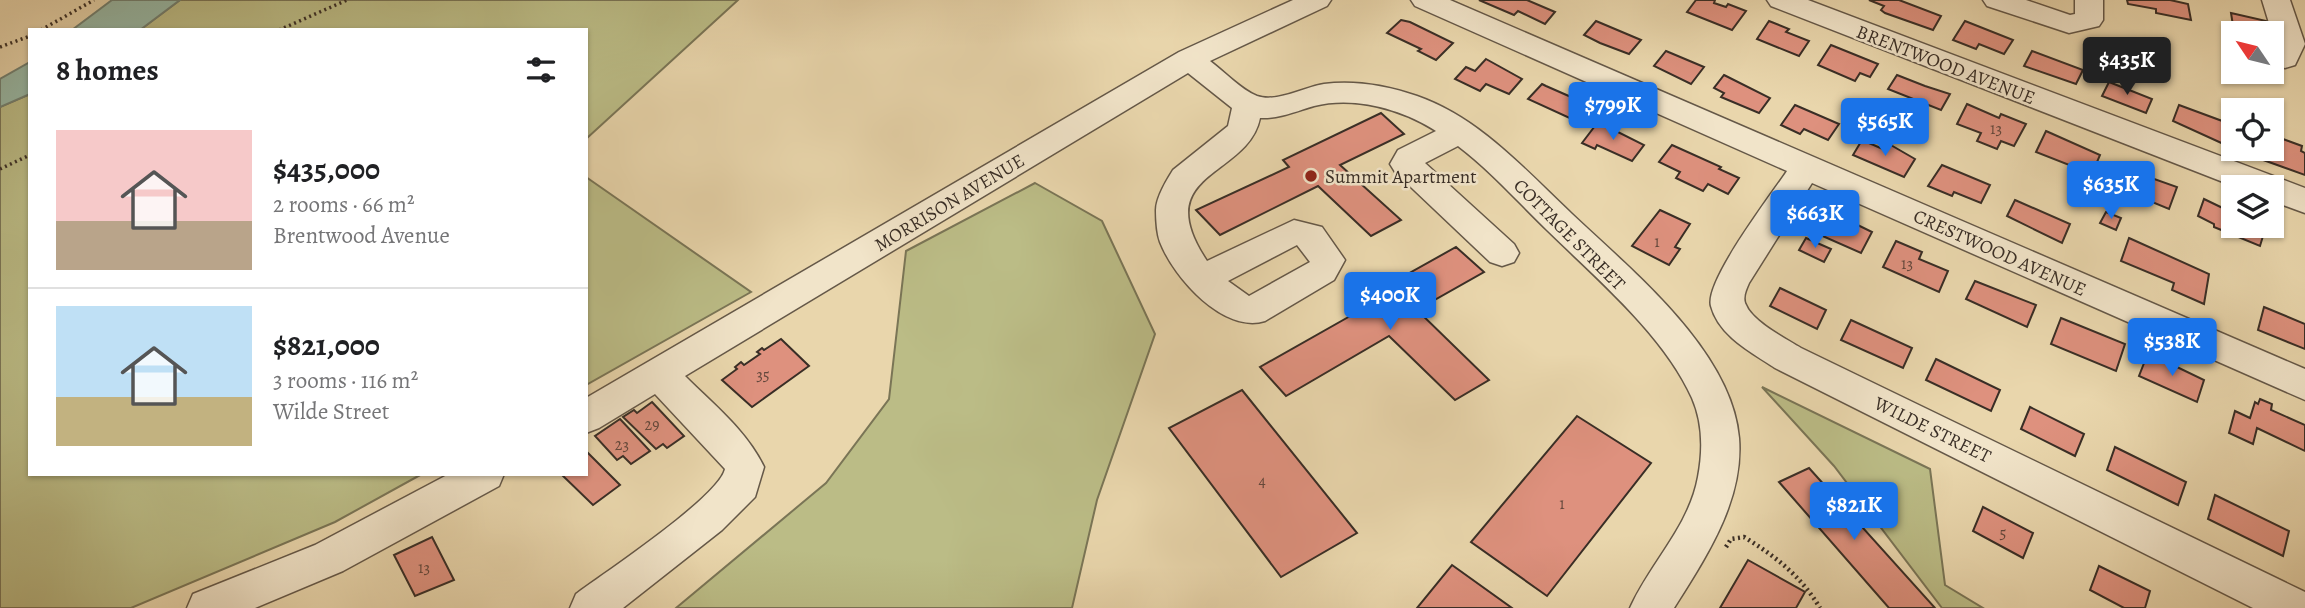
<!DOCTYPE html>
<meta charset="utf-8">
<style>
:root{--surface:#fff;--page:#f6f6f6;--text:#202124;--muted:#757577;--line:#e0e0e0;--accent:#1a73e8}
body{margin:0;font-family:Alegreya,serif;background:var(--page);color:var(--text);height:100vh;display:flex;flex-direction:column;font-size:26px;white-space:nowrap}
*{box-sizing:border-box;margin:0}
p{font-size:23px;color:var(--muted)}
.icon{flex:none;width:38px;height:38px;fill:none;stroke:currentColor;stroke-width:2;stroke-linecap:round;stroke-linejoin:round}
.map{position:relative;flex:1;overflow:hidden}
.side{position:absolute;left:28px;top:28px;width:560px;height:448px;display:flex;flex-direction:column;background:var(--surface);border-radius:0px;box-shadow:0 2px 5px #0004}
.side>*{flex:none}
.needle{width:46px;rotate:305deg}
.controls{position:absolute;left:2221px;top:21px;display:grid;gap:14px}
.controls a{display:grid;place-items:center;width:63px;height:63px;border-radius:0px;background:var(--surface);box-shadow:0 2px 5px #0004;font-size:35px}
.price{position:absolute;translate:-50% -60px;padding:0 16px;border-radius:7px;background:var(--accent);color:#fff;font-size:23px;line-height:46px;filter:drop-shadow(0 2px 4px #0008)}
.price::after{content:'';position:absolute;left:50%;top:42px;width:21px;height:16px;margin-left:-10px;background:inherit;clip-path:polygon(0 0,100% 0,50% 100%)}
.price.current{background:#222;color:#fff}
ul{padding:0;list-style:none}
li{display:flex;align-items:center;gap:21px;height:175px;padding:0 28px}
li+li{border-top:2px solid var(--line)}
li span{display:grid;place-items:center;flex:none;width:196px;height:140px;border-radius:0px;color:#555}
li>.icon{margin-inline-start:auto}
span .icon{width:84px;height:84px;fill:#fffc;stroke-width:1}
li b{font-size:30px}
h2{display:flex;justify-content:space-between;align-items:center;height:84px;padding:0 28px;font-size:30px}
.map>svg:first-child{display:block}
</style>
<div class="map">
<svg width="2305" height="608" viewBox="0 0 2305 608">
<rect width="100%" height="100%" fill="#e9d6ac"/>
<filter id="stains"><feTurbulence type="fractalNoise" baseFrequency=".00286" numOctaves="4"/><feColorMatrix values="0 0 0 0 .2 0 0 0 0 .09 0 0 0 0 .02 0 0 0 .5 -.17"/></filter>
<radialGradient id="worn" r=".72"><stop offset=".6" stop-color="#630" stop-opacity="0"/><stop offset="1" stop-color="#630" stop-opacity=".3"/></radialGradient>
<g fill="#bbbc86" stroke="#7a7556" stroke-width="2">
<path d="M180,0H738L586,139V30H140Z"/>
<path d="M30,94V474H422L335,522L131,608H0V107Z"/>
<path d="M586,177L751,292L586,385Z"/>
<path d="M1035,183L1102,221L1155,334L1097,500L1072,608H676L826,483L889,399L906,251Z"/>
<path d="M1762,387L1930,469L1945,585L1983,608H1942L1834,466Z"/>
</g>
<g fill="#97b9a7" stroke="#718173" stroke-width="2">
<path d="M112,0H180L140,30H72Z"/>
<path d="M30,62V94L0,107V79Z"/>
</g>
<g fill="#de917e" stroke="#392e26" stroke-width="2">
<path d="M1479,0H1527L1555,12L1545,24L1518,11L1514,15Z"/>
<path d="M1696,0H1715L1714,3L1726,7L1728,4L1746,11L1732,30L1687,12Z"/>
<path d="M1869,0H1899L1941,16L1933,30L1885,13L1881,10L1884,6Z"/>
<path d="M2127,0H2170L2188,4L2191,20L2156,13V9L2128,4Z"/>
<path d="M2231,13L2275,23L2278,42L2272,40V33L2234,32Z"/>
<path d="M1401,20L1410,22L1453,43L1436,60L1418,51L1421,49L1387,33Z"/>
<path d="M1596,21L1641,40L1629,54L1600,43L1584,35Z"/>
<path d="M1769,21L1789,29L1786,32L1809,41L1799,56L1757,39Z"/>
<path d="M1965,21L2013,40L2004,54L1979,44L1976,49L1953,40Z"/>
<path d="M1831,45L1873,62L1878,64L1870,77L1860,73L1855,81L1818,65Z"/>
<path d="M1666,51L1704,67L1691,84L1654,66Z"/>
<path d="M2032,51L2083,70L2076,84L2024,66Z"/>
<path d="M1486,59L1522,79L1509,94L1486,84L1480,91L1455,79L1466,67L1475,71Z"/>
<path d="M1724,75L1770,98L1759,113L1721,97L1724,93L1714,88Z"/>
<path d="M1897,75L1925,86L1950,94L1941,110L1888,89Z"/>
<path d="M2109,82L2152,99L2146,113L2102,96Z"/>
<path d="M1542,84L1546,86L1587,104L1574,120L1528,99Z"/>
<path d="M1967,104L1999,118L2001,114L2026,124L2014,146L2001,141L1997,149L1977,141L1981,133L1957,124Z"/>
<path d="M1795,105L1839,124L1828,140L1804,129L1800,134L1781,125Z"/>
<path d="M2179,105L2233,125L2228,146L2173,121Z"/>
<path d="M1381,113L1404,134L1340,165L1401,220L1371,236L1318,186L1220,235L1196,210L1289,167L1283,160Z"/>
<path d="M1598,122L1644,145L1632,161L1597,145L1595,149L1582,143Z"/>
<path d="M2046,131L2100,155L2092,174L2036,152Z"/>
<path d="M2275,136L2302,146L2301,151L2305,153V175L2255,157L2257,149H2272Z"/>
<path d="M1862,140L1885,150L1889,144L1915,159L1904,177L1853,155Z"/>
<path d="M1672,145L1721,167L1719,169L1739,178L1728,194L1708,184L1703,191L1676,178L1680,172L1659,162Z"/>
<path d="M1942,165L1990,185L1981,203L1954,192L1952,196L1928,186Z"/>
<path d="M2126,169L2177,187L2169,209L2118,188Z"/>
<path d="M2204,199L2233,213V226H2266L2260,246L2214,227V224L2198,216Z"/>
<path d="M2015,200L2070,224L2062,243L2007,216Z"/>
<path d="M1660,210L1690,224L1675,247L1680,249L1669,265L1632,246Z"/>
<path d="M1829,211L1872,232L1861,253L1818,234Z"/>
<path d="M2106,212L2121,218L2116,230L2100,223Z"/>
<path d="M1806,238L1831,249L1824,262L1799,250Z"/>
<path d="M2129,238L2209,274L2204,304L2172,290L2174,283L2121,261Z"/>
<path d="M1896,241L1922,252L1919,259L1948,271L1939,292L1883,267Z"/>
<path d="M1456,247L1484,272L1417,310L1489,380L1455,400L1389,336L1286,396L1260,367L1359,311L1354,304Z"/>
<path d="M1975,281L2036,305L2027,327L1966,299Z"/>
<path d="M1780,288L1826,310L1817,329L1770,306Z"/>
<path d="M2264,307L2305,324V349L2258,330Z"/>
<path d="M2061,318L2125,344L2116,371L2051,344Z"/>
<path d="M1851,320L1912,348L1903,368L1841,340Z"/>
<path d="M781,339L809,366L752,407L722,380L737,369L735,367L741,362L744,365L760,354L757,352L762,348L764,350Z"/>
<path d="M2148,353L2204,380L2197,402L2139,376Z"/>
<path d="M1936,359L2000,390L1991,411L1926,380Z"/>
<path d="M1242,390L1357,533L1281,577L1169,428Z"/>
<path d="M2260,399L2272,404L2271,410L2305,425V451L2257,428L2253,444L2229,433L2235,411L2250,418L2255,402L2258,404Z"/>
<path d="M652,402L684,436L667,448L663,444L656,449L623,417L634,410L637,413Z"/>
<path d="M2030,407L2084,434L2075,456L2021,429Z"/>
<path d="M1577,416L1651,463L1547,596L1471,542Z"/>
<path d="M620,419L650,451L631,464L623,456L617,460L595,436Z"/>
<path d="M2115,447L2186,482L2178,505L2107,470Z"/>
<path d="M586,451L620,485L593,505L561,474H586Z"/>
<path d="M1809,468L1935,608H1889L1779,482Z"/>
<path d="M2215,495L2289,531L2283,556L2208,519Z"/>
<path d="M1983,507L2033,533L2023,558L1973,531Z"/>
<path d="M432,537L454,580L415,596L394,555Z"/>
<path d="M1748,560L1805,592L1796,608H1720Z"/>
<path d="M1452,565L1512,608H1417Z"/>
<path d="M2099,566L2150,591L2145,608H2124L2090,590Z"/>
</g>
<g fill="none" stroke-linecap="round" stroke-linejoin="round">
<defs>
<g id="minor">
<path d="M1293,0H1331L1327,6L1210,61C1225,72 1240,89 1257,96C1277,103 1304,87 1324,84C1355,80 1388,86 1417,96C1480,118 1525,170 1572,214C1631,270 1732,351 1739,438C1744,501 1706,557 1674,608H1630C1650,563 1689,527 1698,477C1703,451 1703,423 1692,398C1664,335 1596,278 1547,230C1518,202 1491,171 1458,146L1425,163L1514,244L1519,253L1514,262L1502,266L1490,262L1395,172L1390,164L1398,150L1436,131C1401,109 1355,96 1314,106C1297,111 1279,119 1260,118C1248,178 1147,171 1207,261L1294,220L1322,227L1345,260L1334,280L1265,321C1224,334 1174,278 1160,242C1157,234 1156,219 1156,210C1156,198 1166,181 1173,170L1228,126L1232,108L1188,73L685,376C713,404 747,431 764,467L755,497L722,530L623,608H570L576,594C604,573 719,497 725,469L655,394L599,428L586,433V398L1179,52ZM1297,245L1310,262L1249,296L1228,281Z"/>
<path d="M1411,0H1450L2305,369V400L1812,183L1749,283C1746,290 1742,298 1746,305C1752,321 1786,339 1801,348L2305,592V608H2253L1775,368C1751,352 1719,336 1711,306C1704,282 1771,195 1787,171L1415,6Z"/>
<path d="M1767,0H1808L2305,188V213L2272,201V187H2236L1771,6Z"/>
<path d="M1983,0H2026L2070,15L2075,14V0H2103V20L2099,26L2069,33L1987,6Z"/>
<path d="M2262,0H2290L2305,44L2295,65L2285,68L2272,64V45L2276,46Z"/>
<path d="M449,474H504L499,486L343,571L255,608H187L193,594L315,545Z"/>
</g>
</defs>
<use href="#minor" stroke="#655848" stroke-width="3"/>
<g stroke="#392e26" stroke-width="3.5" stroke-dasharray="2 3.5" stroke-linecap="butt">
<path d="M41,30L94,0"/>
<path d="M279,30L347,0"/>
<path d="M0,47L30,36"/>
<path d="M0,169L30,155"/>
</g>
<path stroke="#392e26" stroke-width="4.5" stroke-dasharray="2 3.5" stroke-linecap="butt" d="M1726,547L1731,539L1744,537C1775,556 1801,576 1820,608"/>
<use href="#minor" fill="#f1e4c9" fill-rule="evenodd"/>
</g>
<circle fill="#8f2418" stroke="#f1e4c9" stroke-width="2.5" cx="1311" cy="176" r="7"/>
<g text-anchor="middle" stroke-width="5" stroke-linejoin="round" paint-order="stroke">
<g font-size="16" fill="#62473c">
<text x="1996" y="134">13</text>
<text x="1657" y="247">1</text>
<text x="1907" y="269">13</text>
<text x="763" y="380">35</text>
<text x="652" y="430">29</text>
<text x="622" y="450">23</text>
<text x="1262" y="486">4</text>
<text x="1562" y="509">1</text>
<text x="2003" y="538">5</text>
<text x="424" y="573">13</text>
</g>
<g font-size="19" fill="#392e26" stroke="#f1e4c9">
<text transform="translate(1946 64) rotate(21)" y="7">BRENTWOOD AVENUE</text>
<text transform="translate(949 202) rotate(-31)" y="7">MORRISON AVENUE</text>
<text transform="translate(1570 234) rotate(45)" y="7">COTTAGE STREET</text>
<text transform="translate(2000 252) rotate(24)" y="7">CRESTWOOD AVENUE</text>
<text transform="translate(1933 429) rotate(26)" y="7">WILDE STREET</text>
</g>
<g font-size="19" fill="#392e26" stroke="#f1e4c9" text-anchor="start">
<text x="1325" y="183">Summit Apartment</text>
</g>
</g>
<rect width="100%" height="100%" filter="url(#stains)"/>
<rect width="100%" height="100%" fill="url(#worn)"/>
</svg>
<div class="controls">
<a><svg class="needle" viewBox="-14 -14 28 28"><path d="M0-13l5 13h-10z" fill="#e53935"/><path d="M0 13l5-13h-10z" fill="#757577"/></svg></a>
<a><svg class="icon" aria-label="locate" viewBox="0 0 24 24"><circle cx="12" cy="12" r="6"/><path d="M12 2v4M12 18v4M2 12h4M18 12h4"/></svg></a>
<a><svg class="icon" aria-label="layers" viewBox="0 0 24 24"><path d="M12 4l9 5-9 5-9-5zM3 14l9 5 9-5"/></svg></a>
</div>
<b class="price current" style="left:2127px;top:97px">$435K</b>
<b class="price" style="left:1613px;top:142px">$799K</b>
<b class="price" style="left:1885px;top:158px">$565K</b>
<b class="price" style="left:2111px;top:221px">$635K</b>
<b class="price" style="left:1815px;top:250px">$663K</b>
<b class="price" style="left:1390px;top:332px">$400K</b>
<b class="price" style="left:2172px;top:378px">$538K</b>
<b class="price" style="left:1854px;top:542px">$821K</b>
<section class="side">
<h2>8 homes<svg class="icon" aria-label="filters" viewBox="0 0 24 24"><path d="M4 7h16M4 17h16"/><circle cx="9" cy="7" r="2"/><circle cx="15" cy="17" r="2"/></svg></h2>
<ul>
<li><span style="background:linear-gradient(#f6c9c9 65%,#b9a48a 0)"><svg class="icon" aria-label="home" viewBox="0 0 24 24"><path d="M3 11l9-7 9 7M6 9v11h12V9"/></svg></span><div><b>$435,000</b><p>2 rooms · 66 m²</p><p>Brentwood Avenue</p></div></li>
<li><span style="background:linear-gradient(#bfe0f5 65%,#c2b280 0)"><svg class="icon" aria-label="home" viewBox="0 0 24 24"><path d="M3 11l9-7 9 7M6 9v11h12V9"/></svg></span><div><b>$821,000</b><p>3 rooms · 116 m²</p><p>Wilde Street</p></div></li>
</ul>
</section>
</div>
